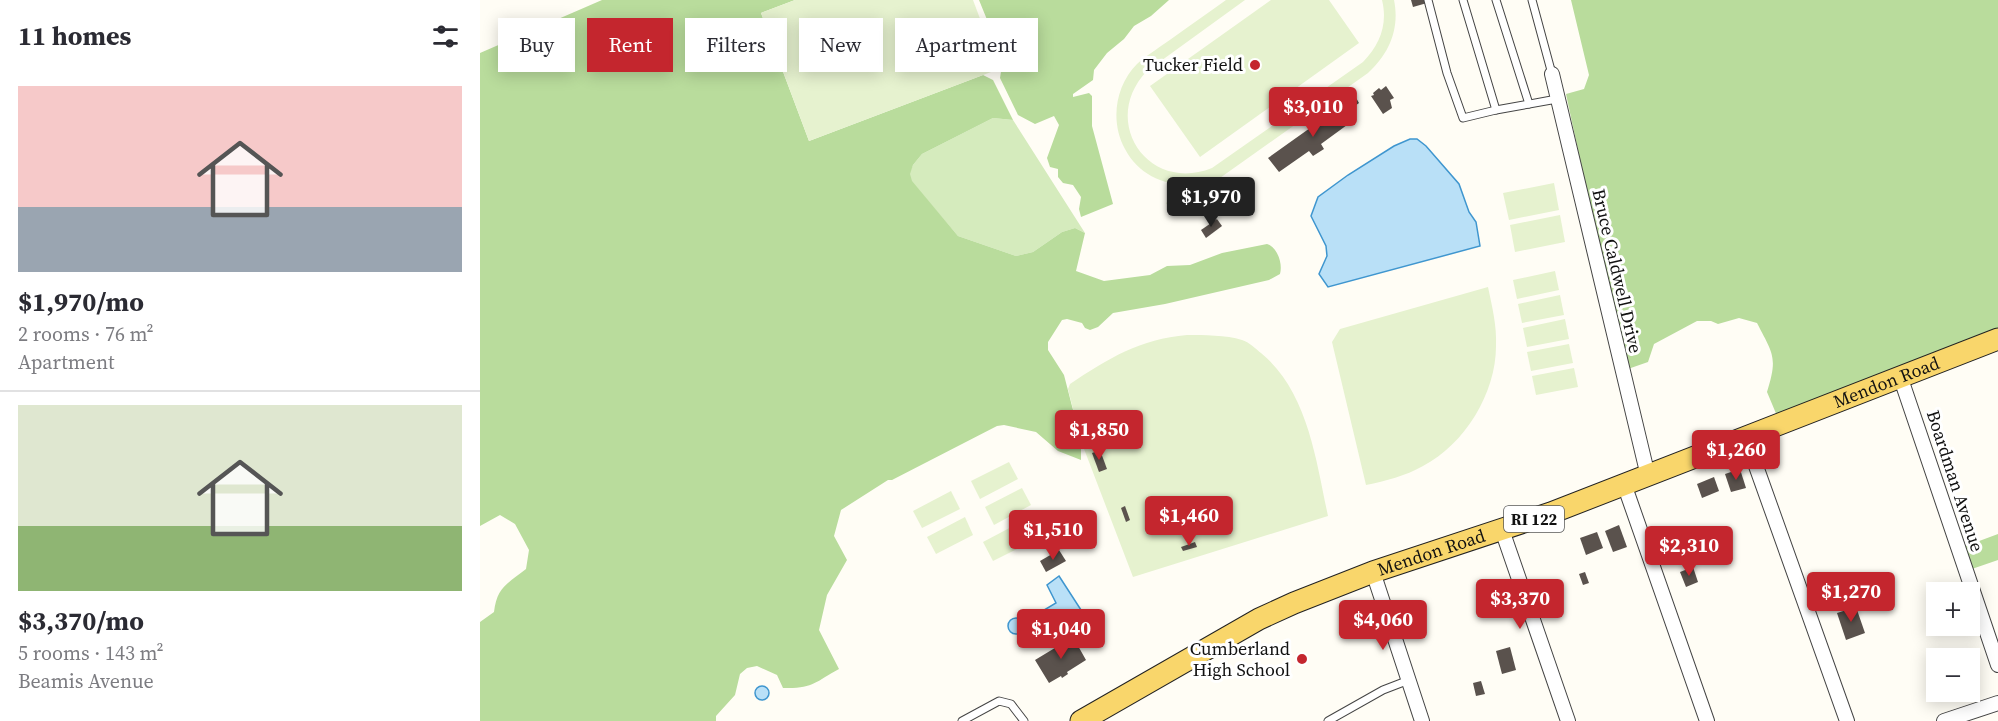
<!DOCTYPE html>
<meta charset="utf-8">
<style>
:root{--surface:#fff;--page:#f7f7f7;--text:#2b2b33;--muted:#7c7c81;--line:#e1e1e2;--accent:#c4262e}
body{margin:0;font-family:"Source Serif 4",serif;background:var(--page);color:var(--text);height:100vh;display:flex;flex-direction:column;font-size:22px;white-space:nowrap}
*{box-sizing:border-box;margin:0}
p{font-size:20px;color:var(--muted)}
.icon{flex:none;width:33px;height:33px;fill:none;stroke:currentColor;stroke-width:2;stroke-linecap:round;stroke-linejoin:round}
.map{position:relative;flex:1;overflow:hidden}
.drawer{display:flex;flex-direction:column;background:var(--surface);width:480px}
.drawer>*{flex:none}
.hud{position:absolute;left:18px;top:18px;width:570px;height:54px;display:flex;gap:12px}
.fabs{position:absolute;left:1446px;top:582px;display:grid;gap:12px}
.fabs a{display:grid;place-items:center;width:54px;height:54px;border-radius:0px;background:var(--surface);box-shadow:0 3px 15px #0003;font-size:30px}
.price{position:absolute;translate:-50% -51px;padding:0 14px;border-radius:6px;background:var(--accent);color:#fff;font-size:20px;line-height:39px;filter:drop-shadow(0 2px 3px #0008)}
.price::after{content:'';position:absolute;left:50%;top:36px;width:18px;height:14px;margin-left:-9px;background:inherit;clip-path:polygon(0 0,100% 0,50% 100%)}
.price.selected{background:#222;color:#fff}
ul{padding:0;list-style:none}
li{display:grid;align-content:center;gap:12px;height:318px;padding:0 18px}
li+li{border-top:2px solid var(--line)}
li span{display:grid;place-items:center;height:186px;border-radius:0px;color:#555}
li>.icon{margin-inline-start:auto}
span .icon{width:108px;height:108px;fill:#fffc;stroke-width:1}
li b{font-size:26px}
h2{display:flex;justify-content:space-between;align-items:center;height:72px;padding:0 18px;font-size:26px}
.chip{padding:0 21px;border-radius:0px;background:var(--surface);box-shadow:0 3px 15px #0003;font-size:21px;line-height:54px}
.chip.selected{background:var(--accent);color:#fff}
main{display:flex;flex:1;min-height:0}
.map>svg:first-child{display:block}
</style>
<main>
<section class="drawer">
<h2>11 homes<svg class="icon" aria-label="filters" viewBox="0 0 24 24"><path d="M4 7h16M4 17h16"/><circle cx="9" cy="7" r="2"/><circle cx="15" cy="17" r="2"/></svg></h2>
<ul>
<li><span style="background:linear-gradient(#f6c9c9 65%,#9aa5b1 0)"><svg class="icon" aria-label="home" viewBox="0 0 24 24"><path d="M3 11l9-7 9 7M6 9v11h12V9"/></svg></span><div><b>$1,970/mo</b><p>2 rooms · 76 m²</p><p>Apartment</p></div></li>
<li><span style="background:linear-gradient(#dfe7d0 65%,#8fb573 0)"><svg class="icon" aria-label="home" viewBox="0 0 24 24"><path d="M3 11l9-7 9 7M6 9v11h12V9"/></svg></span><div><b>$3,370/mo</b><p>5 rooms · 143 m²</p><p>Beamis Avenue</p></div></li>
</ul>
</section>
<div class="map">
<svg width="1518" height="721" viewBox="0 0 1518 721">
<rect width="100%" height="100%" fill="#fffdf5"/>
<path fill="#d5ebbd" d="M513,118L533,120L605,233L595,228L582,232L553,252L536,256L478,236L431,181L429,174L433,165L442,154Z"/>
<g fill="#b9dc9c">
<path d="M122,0H315L281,13L329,141L503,75L513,80L533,120L513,118L442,154L433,165L430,174L432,181L478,236L536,256L553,252L582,232L595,228L605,233L596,271L624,281L670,275L687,266L710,265L742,253L787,244C797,247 803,263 800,274L789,280L685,304L633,313L618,327L610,330L605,328L602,323L587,319L582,320L568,342V350L584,375L601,441V460L578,451L556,432L524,425L517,426L412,480H408L361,510L354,536L367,560L347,595L339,630L359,669C335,682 333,689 303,688L297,675L277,666L267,668L260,674L255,695L236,716V721H0V622L14,612C17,587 27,584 46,569L49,550L35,524L20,515L0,526V53Z"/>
<path d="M499,0H689L671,16L654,26L644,39L627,53L614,70L613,80L593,94V97L609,93L612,96V126L633,204L601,217L599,209L601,197L593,185L583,183L578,177V169L570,167L567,158L579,125L574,116L555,124L538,115L520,78L522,65L519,33L510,27Z"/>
<path d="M1091,0H1518V339L1300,423L1287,392C1298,357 1293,354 1277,323L1259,318L1238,324L1231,321H1217L1174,344L1168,362L1145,370L1086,94L1104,89L1109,75Z"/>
<path d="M1518,534V560L1489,570L1483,547Z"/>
</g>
<g fill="#e6f2cf">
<path d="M315,0H493L519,69L329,141L281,13Z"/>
<path d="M746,0H765L667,71C619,121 668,194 732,168L883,62C900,45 908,24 902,0H914C920,29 909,54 888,73L692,212L686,203L708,186C682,184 658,174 645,149C630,122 635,86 657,64C668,54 682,46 694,37C711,25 729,12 746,0Z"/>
<path d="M791,0H849L879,43L720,157L670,86Z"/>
<path d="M1074,183L1079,210L1029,220L1023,193Z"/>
<path d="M1080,215L1085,242L1035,252L1030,225Z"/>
<path d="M1075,271L1079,290L1037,299L1033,280Z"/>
<path d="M1008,287C1012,306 1017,326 1016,346C1016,393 985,444 943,466C925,476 906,481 886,485L852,342L860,329Z"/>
<path d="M1080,295L1084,315L1042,323L1038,304Z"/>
<path d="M1085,319L1089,339L1047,347L1043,328Z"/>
<path d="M707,335C724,335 746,335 762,340C769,342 776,349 781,353C828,392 836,460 848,516L653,577L601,441L588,389L590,384C629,358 660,339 707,335Z"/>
<path d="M1089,344L1093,363L1051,371L1047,352Z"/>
<path d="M1094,368L1098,387L1056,395L1052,376Z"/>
<path d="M529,462L538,479L500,499L491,481Z"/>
<path d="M542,488L551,505L514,525L505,507Z"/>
<path d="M471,491L480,509L442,528L433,511Z"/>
<path d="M485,517L493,535L456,554L447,537Z"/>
<path d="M537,524L547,544L513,561L503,542Z"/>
</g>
<g fill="#b9e0f7" stroke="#3f96cf" stroke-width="1.5">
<path d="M930,139H937L946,146L979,184L989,212L996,222L1000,246L848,287L839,274L847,256L846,246L831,216L838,197L868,175L914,146Z"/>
<path d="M579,576L603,613V615L569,635L570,637L566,640L554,616L576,603L567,585Z"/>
<circle cx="536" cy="626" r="8"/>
<circle cx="282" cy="693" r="7"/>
</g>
<g fill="#5a524d">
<path d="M931,0H946L947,3L933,7Z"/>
<path d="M906,86L914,98L910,100L912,108L903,114L891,96L894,95L893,93L899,88L901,90Z"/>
<path d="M875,96L879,103L861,116L867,125L841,144L844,149L833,156L829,151L799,172L788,158Z"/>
<path d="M737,219L742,226L726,238L721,230Z"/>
<path d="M620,450L627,469L619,472L612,453Z"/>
<path d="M1260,469L1266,488L1251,492L1245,474Z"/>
<path d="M1234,477L1239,491L1222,498L1217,484Z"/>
<path d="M645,506L650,520L646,522L641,508Z"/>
<path d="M1139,525L1147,547L1133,552L1125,531Z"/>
<path d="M1117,532L1123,548L1106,555L1100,538Z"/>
<path d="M715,542L717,547L703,551L701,547Z"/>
<path d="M579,550L586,561L566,572L560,561Z"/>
<path d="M1213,567L1218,582L1206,587L1200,572Z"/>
<path d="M1105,572L1109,583L1103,585L1099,574Z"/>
<path d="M1376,607L1385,633L1366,640L1357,613Z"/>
<path d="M593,637L606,660L587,672L588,674L582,678L581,676L569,683L555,660Z"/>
<path d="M1030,647L1036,670L1022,674L1016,651Z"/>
<path d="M1494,667L1500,684L1490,688V668Z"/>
<path d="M1001,681L1005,694L996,696L993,683Z"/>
</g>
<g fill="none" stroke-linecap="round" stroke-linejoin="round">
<defs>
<g id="lane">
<path d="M948,0L967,73L983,118L1016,110L1077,99"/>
<path d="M983,0L1016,110"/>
<path d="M1016,0L1049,104"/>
<path d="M1052,0L1072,74"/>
<path d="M482,721L519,701L531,704L544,721"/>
<path d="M848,721L903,690L929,680"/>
</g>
<g id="street">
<path d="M1072,74L1168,476"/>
<path d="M1420,376L1518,665"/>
<path d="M1266,438L1367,721"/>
<path d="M1144,484L1227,721"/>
<path d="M1022,530L1088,721"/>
<path d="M893,572L942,721"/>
<path d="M1464,721L1518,703"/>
</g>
<g id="primary">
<path id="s1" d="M601,721L779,619L814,603L893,572L1071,513L1518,339"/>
</g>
</defs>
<use href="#lane" stroke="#444" stroke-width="9"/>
<use href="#street" stroke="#444" stroke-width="16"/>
<use href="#primary" stroke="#222" stroke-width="23"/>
<use href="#lane" stroke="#fff" stroke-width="7"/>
<use href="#street" stroke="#fff" stroke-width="14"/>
<use href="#primary" stroke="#f9d66b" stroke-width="21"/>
</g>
<g fill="#c4262e" stroke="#fff" stroke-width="2">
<circle cx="775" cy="65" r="6"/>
<circle cx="822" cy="659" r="6"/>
</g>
<g text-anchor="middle" stroke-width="6" stroke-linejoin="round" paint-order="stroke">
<rect fill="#fff" stroke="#585858" stroke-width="1.5" x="1024" y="506" width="60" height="26" rx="4.5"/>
<g font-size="16" font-weight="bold" fill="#111">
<text x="1054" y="525">RI 122</text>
</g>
<g font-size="18" fill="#111" stroke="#fff" text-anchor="end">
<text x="763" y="71">Tucker Field</text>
<text x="810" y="655">Cumberland<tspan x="810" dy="21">High School</tspan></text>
</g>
<g font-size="18" fill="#111" stroke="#fff">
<text transform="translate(1137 271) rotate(77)" y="6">Bruce Caldwell Drive</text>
<text dy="6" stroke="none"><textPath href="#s1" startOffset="876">Mendon Road</textPath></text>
<text transform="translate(1475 481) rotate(72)" y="6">Boardman Avenue</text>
<text dy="6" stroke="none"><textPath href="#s1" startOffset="390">Mendon Road</textPath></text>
</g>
</g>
</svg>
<div class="fabs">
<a>+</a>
<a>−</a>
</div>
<b class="price" style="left:833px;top:138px">$3,010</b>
<b class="price selected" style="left:731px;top:228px">$1,970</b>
<b class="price" style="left:619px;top:461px">$1,850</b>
<b class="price" style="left:1256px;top:481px">$1,260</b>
<b class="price" style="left:709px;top:547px">$1,460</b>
<b class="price" style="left:573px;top:561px">$1,510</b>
<b class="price" style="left:1209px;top:577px">$2,310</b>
<b class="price" style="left:1371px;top:623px">$1,270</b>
<b class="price" style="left:1040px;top:630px">$3,370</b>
<b class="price" style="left:903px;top:651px">$4,060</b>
<b class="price" style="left:581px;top:660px">$1,040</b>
<div class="hud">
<a class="chip">Buy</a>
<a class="chip selected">Rent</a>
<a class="chip">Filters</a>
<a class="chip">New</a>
<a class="chip">Apartment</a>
</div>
</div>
</main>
